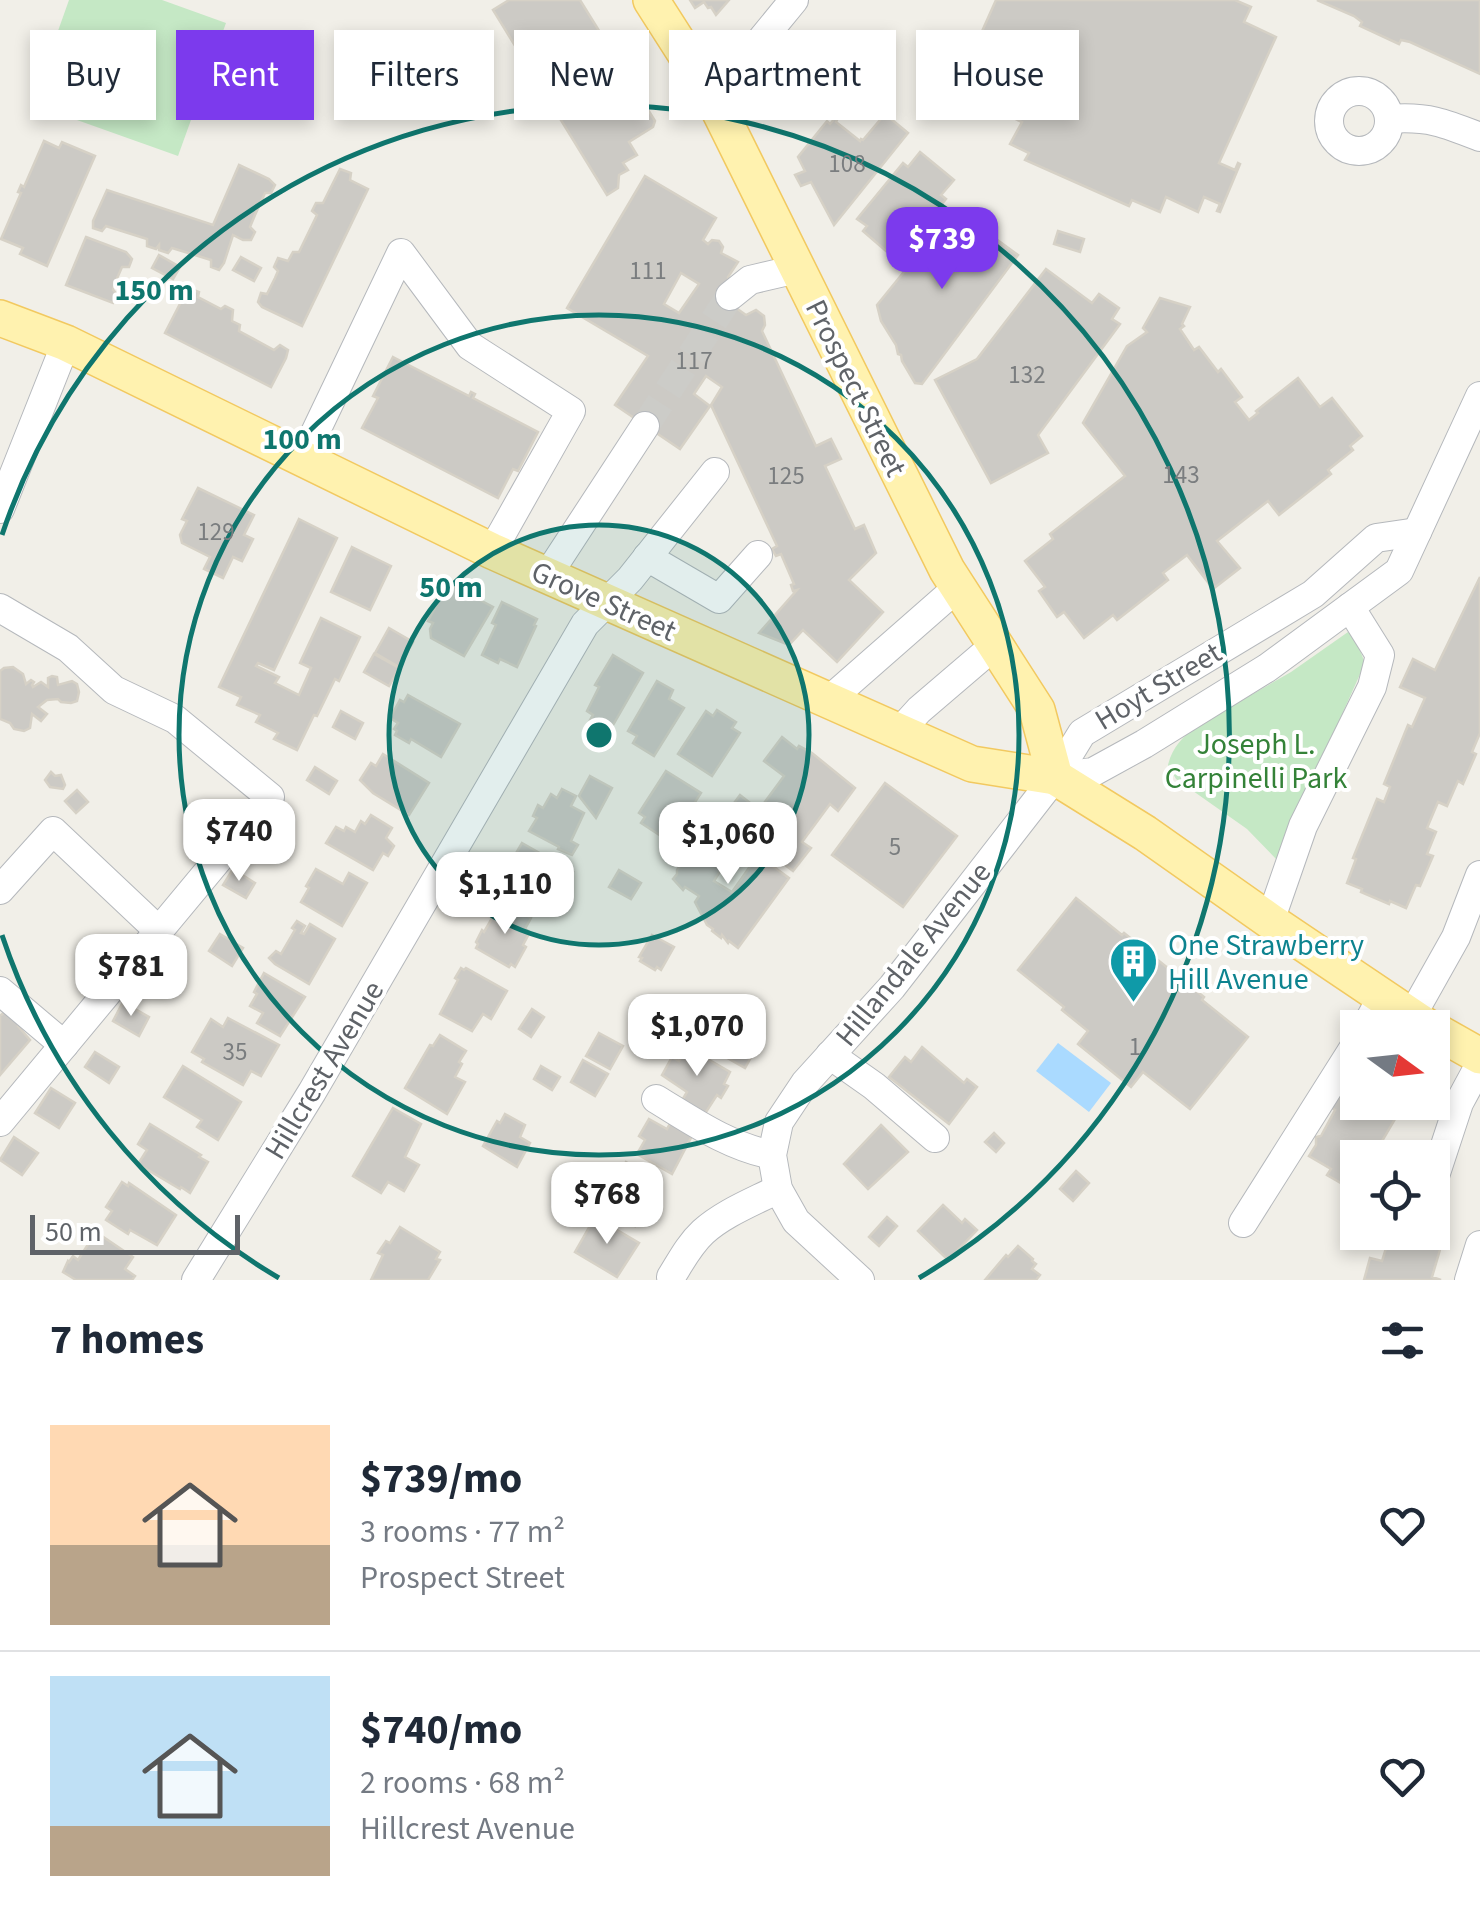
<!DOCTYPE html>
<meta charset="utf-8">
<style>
:root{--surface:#fff;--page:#f2f2f3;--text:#1f2937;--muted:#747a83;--line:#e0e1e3;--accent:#7c3aed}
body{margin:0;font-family:"Source Sans 3",sans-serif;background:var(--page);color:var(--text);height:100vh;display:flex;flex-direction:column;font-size:38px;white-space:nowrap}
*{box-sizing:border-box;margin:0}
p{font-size:32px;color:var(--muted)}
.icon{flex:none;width:55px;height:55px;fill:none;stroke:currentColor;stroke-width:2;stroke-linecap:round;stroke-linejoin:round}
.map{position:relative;height:1280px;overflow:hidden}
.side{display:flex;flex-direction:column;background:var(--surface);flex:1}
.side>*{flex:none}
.hud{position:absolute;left:30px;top:30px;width:1420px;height:90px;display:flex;gap:20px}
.needle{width:65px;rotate:105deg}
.controls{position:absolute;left:1340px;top:1010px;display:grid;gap:20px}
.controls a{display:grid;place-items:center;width:110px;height:110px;border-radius:0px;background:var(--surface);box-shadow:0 5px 15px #0003;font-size:50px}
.scale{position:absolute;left:30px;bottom:25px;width:210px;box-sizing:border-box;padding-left:10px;border:5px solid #5f6368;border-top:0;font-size:28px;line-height:35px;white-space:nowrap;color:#5f6368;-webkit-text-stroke:8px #fff;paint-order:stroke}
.price{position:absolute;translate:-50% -85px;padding:0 22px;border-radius:20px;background:#fff;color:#222;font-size:32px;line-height:65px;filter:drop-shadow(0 2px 5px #0008)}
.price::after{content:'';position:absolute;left:50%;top:60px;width:30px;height:22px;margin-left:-15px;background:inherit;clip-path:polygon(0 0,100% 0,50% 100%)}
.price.current{background:var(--accent);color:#fff}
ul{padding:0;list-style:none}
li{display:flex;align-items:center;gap:30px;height:250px;padding:0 50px}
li+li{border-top:2px solid var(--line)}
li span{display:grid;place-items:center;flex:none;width:280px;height:200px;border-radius:0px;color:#555}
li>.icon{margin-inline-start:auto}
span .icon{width:120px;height:120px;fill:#fffc;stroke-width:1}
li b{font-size:42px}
h2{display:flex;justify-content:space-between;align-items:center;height:120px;padding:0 50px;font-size:42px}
.tag{padding:0 35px;border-radius:0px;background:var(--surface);box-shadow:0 5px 15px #0003;font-size:35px;line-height:90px}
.tag.current{background:var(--accent);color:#fff}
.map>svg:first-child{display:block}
</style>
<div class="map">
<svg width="1480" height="1280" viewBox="0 0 1480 1280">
<rect width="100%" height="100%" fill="#f1efe8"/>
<g fill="#c5e8c5">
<path d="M69,0H162L226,23L178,156L32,104Z"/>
<path d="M1348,632L1357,643L1365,663L1277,860L1247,829L1176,779L1168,765C1172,748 1183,736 1197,726L1291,672Z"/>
</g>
<path fill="#aadaff" d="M1058,1043L1111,1083L1089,1112L1036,1071Z"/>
<g fill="#cccac5" stroke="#d6d1c6" stroke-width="2.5" fill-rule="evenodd">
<path d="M509,0H580L655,121L653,127L629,142L637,155L623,163L628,170L619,175L618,188L607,195L556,112L548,117L532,90L539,85L525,61L521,64L518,59L522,57L493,10Z"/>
<path d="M690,0H729L716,15L711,7L708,8L704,2L695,8Z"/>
<path d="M996,0H1235L1251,7L1244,22L1276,37L1219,163L1235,170L1238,163L1240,164L1220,212L1217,211L1220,204L1204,197L1198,212L1166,197L1160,212L1132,200L1129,206L1025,160L1029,153L1010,144L1022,122L976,101L984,84L963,74Z"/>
<path d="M1317,0H1480V74L1410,42L1401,40L1399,44L1360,26L1362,22L1354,16Z"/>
<path d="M422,52L429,63L416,71L409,60Z"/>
<path d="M885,114L908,133L834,225L811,182L801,186L795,175L805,171L798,157L827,121L830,124L835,118L837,120L836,122L860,141L861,139L863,140Z"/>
<path d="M44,141L59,148L62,142L95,156L47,266L20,254L23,248L1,239L21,193L18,192L21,185L24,187Z"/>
<path d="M920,152L954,180L941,195L946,199L901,254L890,246L886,251L863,231L867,226L857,219L903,163L908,167Z"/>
<path d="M239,165L269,179L275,185L271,193H265L255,215L250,227L255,232L251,240H243L233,235L224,263L219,270L211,267V260L172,248L168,253L159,250V245L156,249L147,246V239L109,227L106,226L102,231L93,228V221L107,190L213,225Z"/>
<path d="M340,169L351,173L350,180L368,189L302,326L262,307L258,302L261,293L267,294L275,278L278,271L274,267L278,258L288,261L293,252H299L317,215L312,211L316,203H323Z"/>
<path d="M645,176L716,218L703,240L708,244L712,240L719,241L723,247L721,253L738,262L728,277L729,293L736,308L746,315L756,310L764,316L765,325L762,331L816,446L831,439L841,459L825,466L855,529L864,525L876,553L849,580L883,612L837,662L803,630L789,645L759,633L797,590L793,591L791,585L794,584L781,554L776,556L772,549L777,546L711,405L722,387L706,376L694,394L710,406L680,449L615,405L648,356L567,308ZM681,273L699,284L679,313L664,304Z"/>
<path d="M955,209L1018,255L922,384L915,383L902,361L901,355L898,354L896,345L881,321L877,305Z"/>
<path d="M1058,231L1084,239L1080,252L1054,244Z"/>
<path d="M86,237L126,252L132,259L129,267H122L115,283L113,290L117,294L113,303L66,285Z"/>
<path d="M159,255L180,267L173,279L152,268Z"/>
<path d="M241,257L261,268L254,281L233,270Z"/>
<path d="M1046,269L1092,303L1099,294L1119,308L1112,319L1120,324L1038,435L1048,453L991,483L935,380L977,359Z"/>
<path d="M191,289L199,292L198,297L221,309L225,306L233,310L232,321L240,325L239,331L274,350L280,345L288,350L286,358L271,387L165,333L185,294Z"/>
<path d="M1160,298L1190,307L1182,324L1184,326L1180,329L1194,350L1199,347L1218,372L1221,369L1242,397L1235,402L1249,420L1258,413L1256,411L1298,378L1320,407L1332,398L1362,436L1350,446L1353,450L1328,470L1331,474L1279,515L1268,501L1217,541L1240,568L1213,589L1187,555L1163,573L1168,580L1117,620L1113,615L1084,638L1064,612L1057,617L1039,591L1045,587L1025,561L1053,539L1050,534L1125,476L1083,423L1127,346L1147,332L1143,328Z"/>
<path d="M393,357L469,396L471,392L475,394L473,398L538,432L518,471L513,469L498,498L362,428L378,398L373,396Z"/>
<path d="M198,488L254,515L244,535L253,539L242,561L233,557L223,578L204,569L210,557L182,543L180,535L187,521L182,519Z"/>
<path d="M299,519L337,538L274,670L258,663L256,666L279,677L275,683L299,695L311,668L300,663L321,618L360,637L339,681L335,679L317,716L314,715L297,750L274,739L278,733L256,722L260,715L237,705L241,697L219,687Z"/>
<path d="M352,547L391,566L370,610L331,592Z"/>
<path d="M1480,577V733L1472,752L1476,754L1463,784L1458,781L1447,806L1438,802L1427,828L1436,832L1427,854L1433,856L1420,886L1416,885L1406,908L1390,901L1389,904L1361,892L1362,889L1347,883L1356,859L1353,858L1377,799L1384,802L1390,787L1384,784L1408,725L1412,727L1425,698L1400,687L1413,659L1435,670Z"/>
<path d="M448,583L493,607L464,656L431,638L430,629L433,623L428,621Z"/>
<path d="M502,602L537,619L534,625L536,626L517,667L500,659L498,663L482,655L496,625L492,623Z"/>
<path d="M389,628L413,642L399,667L375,653Z"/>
<path d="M374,654L399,668L389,686L364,672Z"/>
<path d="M613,655L643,673L609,732L590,720L593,715L587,711L599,687L595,685Z"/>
<path d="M13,667L23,674L26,684L31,680L34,682L32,685L33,687L41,682L48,687V678L52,676L57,677L58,685L72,681L77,684L79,692L77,701L71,703L61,702L58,699L47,700L38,707L47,714L41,721L32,714L30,728L24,731L14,729L10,723L0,719V671L4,668Z"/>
<path d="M657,681L673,690L669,699L684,708L654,756L633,743L637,736L628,731Z"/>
<path d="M408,695L460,724L441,757L411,739L409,743L395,735L397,731L394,729L398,723L390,718L400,700L404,702Z"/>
<path d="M717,710L736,722L732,728L740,733L712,776L678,754L706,711L713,716Z"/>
<path d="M341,711L363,723L355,739L333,727Z"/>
<path d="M782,737L797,749L799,746L812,753L855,788L838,811L830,804L802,842L811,848L793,871L723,818L740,795L759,810L784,776L764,761Z"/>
<path d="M383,754L429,783L409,815L373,793L360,780L371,763L376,766Z"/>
<path d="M315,767L337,781L329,794L307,780Z"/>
<path d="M666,771L701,793L673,836L665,830L661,836L641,823L645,817L639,813Z"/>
<path d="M51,772L55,776L61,775L65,785L63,789L50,787L45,780Z"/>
<path d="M590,776L612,788L596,818L579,796Z"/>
<path d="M885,783L957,836L903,907L832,855Z"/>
<path d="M562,789L576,796L571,806L584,813L571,841L578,845L572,855L558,849L559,847L529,831L537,818L533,816L538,805L543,808L551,794L557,798Z"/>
<path d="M77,790L88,802L76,813L65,801Z"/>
<path d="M371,815L392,828L386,838L394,846L388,856L383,853L373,870L326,843L336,827L344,831L346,827L355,832L361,821L365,824Z"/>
<path d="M710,825L714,828L716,825L723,830L721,832L738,843L714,881L732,892L758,855L789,878L738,948L729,941L728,943L722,935L721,938L712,931L713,929L707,925L695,902L699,896L685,887L683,890L673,879L677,874V870L682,863H685L698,842V838Z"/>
<path d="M522,843L573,872L556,902L505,872Z"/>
<path d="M233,869L255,883L246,898L223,885Z"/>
<path d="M316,869L343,884L349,873L367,883L342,926L301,902L309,888L306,886Z"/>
<path d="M619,870L641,883L631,899L609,887Z"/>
<path d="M1076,898L1122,935L1124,933L1204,997L1202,1000L1248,1037L1190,1109L1143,1072L1131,1087L1078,1044L1088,1031L1062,1010L1064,1007L1018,970Z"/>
<path d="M507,905L531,918L525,929L530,932L523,945L526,947L515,967L511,964L509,967L476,948L478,944L476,942L482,930L484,932L495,913L501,916Z"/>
<path d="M297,921L305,926L301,933L304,934L310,924L335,939L309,984L275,964L269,958L276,951L281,954L295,930L292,928Z"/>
<path d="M220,934L243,948L232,966L209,951Z"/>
<path d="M652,935L674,947L661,970L657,967L655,970L640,961L642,958L639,957Z"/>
<path d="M461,968L464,970L466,968L507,991L491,1019L483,1014L472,1031L440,1014L458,980L455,978Z"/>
<path d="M264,973L305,997L280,1036L257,1023L263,1013L250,1006L257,994L254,992Z"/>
<path d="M123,1002L149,1017L139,1036L113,1021Z"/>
<path d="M532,1009L544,1017L531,1037L519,1029Z"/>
<path d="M706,1009L719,1016L723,1010L764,1034L745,1068L703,1044L709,1035L702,1030L708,1019L702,1016Z"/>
<path d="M6,1011L20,1023L18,1026L30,1040L0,1075V1016Z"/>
<path d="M228,1018L279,1045L261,1076L251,1071L243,1085L202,1062L204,1059L192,1052L211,1019L223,1027Z"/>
<path d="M599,1033L623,1046L610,1069L586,1056Z"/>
<path d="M440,1035L466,1051L459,1062L462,1064L455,1077L465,1082L447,1114L405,1088L430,1045L433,1046Z"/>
<path d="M681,1046L686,1049L687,1047L730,1072L724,1084L728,1086L721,1098L717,1095L704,1115L681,1102L687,1092L662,1075L672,1057L679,1061L682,1055L677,1053Z"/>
<path d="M922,1047L964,1083L967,1079L977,1087L949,1124L889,1077L905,1057L911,1062Z"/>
<path d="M95,1052L119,1067L109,1083L85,1067Z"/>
<path d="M583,1060L608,1074L595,1096L571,1082Z"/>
<path d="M183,1066L241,1102L218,1140L197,1127L202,1120L164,1097Z"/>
<path d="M541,1066L560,1077L552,1090L534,1079Z"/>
<path d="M1358,1077V1102H1405L1375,1153L1378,1155L1376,1158H1358V1182L1353,1190L1327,1175L1331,1169L1309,1156L1316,1145V1137L1321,1136L1335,1110L1331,1107L1337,1097L1345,1099Z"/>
<path d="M51,1088L75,1103L59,1128L35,1113Z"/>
<path d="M393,1108L421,1124L405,1157L419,1165L404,1191L388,1182L381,1193L353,1176Z"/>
<path d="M505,1114L525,1125L520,1137L530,1143L517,1167L483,1146L497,1121L500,1123Z"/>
<path d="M649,1119L667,1129L672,1120L694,1132L672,1174L637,1154L645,1140L639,1136Z"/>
<path d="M150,1124L201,1155L199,1157L208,1162L190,1193L181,1187L180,1189L138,1164L147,1150L138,1144Z"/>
<path d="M881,1125L908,1152L868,1189L844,1164Z"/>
<path d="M994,1133L1004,1143L996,1152L985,1142Z"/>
<path d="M14,1137L38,1153L22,1175L0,1160Z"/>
<path d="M626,1162L660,1182L635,1226L600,1206Z"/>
<path d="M1076,1171L1089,1183L1073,1201L1060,1189Z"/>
<path d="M122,1182L128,1186L129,1183L176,1215L157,1245L130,1230L128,1234L106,1220L112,1211L106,1207Z"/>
<path d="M943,1205L962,1223L965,1219L977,1230L948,1260L918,1231Z"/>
<path d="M595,1217L639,1243L617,1277L575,1252Z"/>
<path d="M887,1217L897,1226L879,1246L869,1237Z"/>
<path d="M400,1227L440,1252L436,1259L440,1260L428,1280H371L383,1255L378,1253L386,1241L390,1243Z"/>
<path d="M96,1232L133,1257L125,1269L135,1276L132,1280H76L63,1272L68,1261L69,1262L73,1256L78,1260Z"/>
<path d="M1391,1232H1432L1444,1236L1432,1277L1441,1280H1364L1370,1258L1382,1261Z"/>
<path d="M1018,1246L1033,1259L1032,1261L1036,1264L1032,1269L1040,1275L1036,1280H985L1006,1255L1008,1257Z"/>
</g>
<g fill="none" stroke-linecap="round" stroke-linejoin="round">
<path stroke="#ccccc8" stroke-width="28" stroke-dasharray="28 14" stroke-linecap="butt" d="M645,426L730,296"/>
<defs>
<g id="minor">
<circle cx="1359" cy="121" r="30"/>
<path d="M711,94L730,78L794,0"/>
<path d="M1389,119C1428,116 1445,123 1480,137"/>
<path d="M730,296L750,280L797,269"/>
<path d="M303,458L401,253L470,346L571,411L492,551"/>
<path d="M0,509L66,343"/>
<path d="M647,557L719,599L758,555"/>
<path d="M547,576L645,426"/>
<path d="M0,608L68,648L114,690L175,719L270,797L0,1122"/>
<path d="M828,701L958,587"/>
<path d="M899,732L919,710L995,645"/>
<path d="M1055,777L1093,772L1144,744L1267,668L1399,571L1480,396"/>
<path d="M0,890L53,831L159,931"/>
<path d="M1270,921L1303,826L1372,687L1380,655L1350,607"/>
<path d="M0,991L64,1045"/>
<path d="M1411,1017L1456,937L1480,875"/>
<path d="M1365,1028L1382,997"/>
<path d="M830,1055L874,1086L935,1138"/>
<path d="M656,1099C694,1122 728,1146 772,1155"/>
<path d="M1432,1185L1459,1103L1480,1064"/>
<path d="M1243,1223L1358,1041"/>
<path d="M671,1277C681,1261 689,1245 703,1232C724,1213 753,1202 778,1189"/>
<path d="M196,1280L312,1092L585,624L630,579L715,472"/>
<path d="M860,1280L796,1221L778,1189L772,1155L779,1122L805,1083L892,987L1055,777L1082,733L1313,594L1376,538L1417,532"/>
<path d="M1469,1280L1480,1245"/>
</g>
<g id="major">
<path d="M651,0L711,94L947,570L1037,710L1055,777"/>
<path d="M0,318L66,343L492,551L972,764L1055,777L1145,833L1270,921L1429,1028"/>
<path d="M1432,1029L1480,1056"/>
</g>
</defs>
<use href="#minor" stroke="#b5b8bc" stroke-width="30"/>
<use href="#major" stroke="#f2c960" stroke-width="38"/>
<use href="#minor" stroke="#fff" stroke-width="28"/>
<use href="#major" stroke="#fff2af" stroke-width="35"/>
</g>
<circle cx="599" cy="735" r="210" fill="#0f766e" fill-opacity=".12"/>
<g fill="none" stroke="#0f766e" stroke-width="5">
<circle cx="599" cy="735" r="210"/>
<circle cx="599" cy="735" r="420"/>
<path d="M279 1278A630 630 0 0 1 2 935M2 535A630 630 0 1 1 919 1278"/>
</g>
<defs>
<symbol id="building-pin" viewBox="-11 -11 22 30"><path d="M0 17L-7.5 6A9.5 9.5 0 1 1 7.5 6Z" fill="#0f9aa8" stroke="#fff"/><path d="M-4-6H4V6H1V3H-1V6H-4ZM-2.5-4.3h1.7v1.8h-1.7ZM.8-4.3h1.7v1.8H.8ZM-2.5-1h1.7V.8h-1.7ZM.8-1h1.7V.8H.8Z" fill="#fff"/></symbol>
</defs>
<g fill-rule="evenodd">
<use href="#building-pin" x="1106" y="934" width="55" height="75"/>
</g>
<g text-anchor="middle" stroke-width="8" stroke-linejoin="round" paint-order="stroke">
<g font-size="25" fill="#7a7d7f">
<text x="847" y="172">108</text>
<text x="648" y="279">111</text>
<text x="694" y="369">117</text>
<text x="1027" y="383">132</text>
<text x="1181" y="483">143</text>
<text x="786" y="484">125</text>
<text x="216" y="540">129</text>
<text x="895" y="855">5</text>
<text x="1135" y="1055">1</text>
<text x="235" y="1060">35</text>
</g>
<g font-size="30" fill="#5f6368" stroke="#fff">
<text transform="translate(856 388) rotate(64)" y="10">Prospect Street</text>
<text transform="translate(604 601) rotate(24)" y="10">Grove Street</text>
<text transform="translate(1158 686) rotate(-31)" y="10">Hoyt Street</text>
<text transform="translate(913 954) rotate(-51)" y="10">Hillandale Avenue</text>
<text transform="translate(324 1070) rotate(-59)" y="10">Hillcrest Avenue</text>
</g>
<g font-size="30" fill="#348238" stroke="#fff">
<text x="1256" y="754">Joseph L.<tspan x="1256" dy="34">Carpinelli Park</tspan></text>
</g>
<g font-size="30" fill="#0d838f" stroke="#fff" text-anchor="start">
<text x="1168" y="955">One Strawberry<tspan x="1168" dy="34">Hill Avenue</tspan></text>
</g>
</g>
<circle cx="599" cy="735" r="15" fill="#0f766e" stroke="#fff" stroke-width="5"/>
<g font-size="30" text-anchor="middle" font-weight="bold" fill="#0f766e" stroke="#fff" stroke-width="8" stroke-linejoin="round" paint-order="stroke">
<text x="154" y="300">150 m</text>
<text x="302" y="449">100 m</text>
<text x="451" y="597">50 m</text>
</g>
</svg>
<div class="controls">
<a><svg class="needle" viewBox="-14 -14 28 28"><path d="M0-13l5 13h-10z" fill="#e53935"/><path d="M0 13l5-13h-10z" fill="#747a83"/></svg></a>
<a><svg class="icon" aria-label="locate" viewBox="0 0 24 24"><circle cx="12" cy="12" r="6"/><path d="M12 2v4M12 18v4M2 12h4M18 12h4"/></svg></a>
</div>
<div class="scale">50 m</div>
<b class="price current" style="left:942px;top:292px">$739</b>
<b class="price" style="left:239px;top:884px">$740</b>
<b class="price" style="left:728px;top:887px">$1,060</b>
<b class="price" style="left:505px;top:937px">$1,110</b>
<b class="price" style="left:131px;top:1019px">$781</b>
<b class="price" style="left:697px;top:1079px">$1,070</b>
<b class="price" style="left:607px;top:1247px">$768</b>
<div class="hud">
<a class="tag">Buy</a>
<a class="tag current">Rent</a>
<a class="tag">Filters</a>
<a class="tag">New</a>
<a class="tag">Apartment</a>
<a class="tag">House</a>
</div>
</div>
<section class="side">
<h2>7 homes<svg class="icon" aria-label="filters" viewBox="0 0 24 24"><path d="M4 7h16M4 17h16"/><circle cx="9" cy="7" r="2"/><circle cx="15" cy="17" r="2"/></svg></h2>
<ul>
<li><span style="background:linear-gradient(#ffd9b3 60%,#b9a48a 0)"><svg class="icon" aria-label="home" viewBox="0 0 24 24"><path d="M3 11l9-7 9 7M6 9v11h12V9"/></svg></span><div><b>$739/mo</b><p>3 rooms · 77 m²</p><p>Prospect Street</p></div><svg class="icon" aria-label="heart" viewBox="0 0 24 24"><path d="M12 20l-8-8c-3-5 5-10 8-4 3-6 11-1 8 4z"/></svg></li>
<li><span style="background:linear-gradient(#bfe0f5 75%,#b9a48a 0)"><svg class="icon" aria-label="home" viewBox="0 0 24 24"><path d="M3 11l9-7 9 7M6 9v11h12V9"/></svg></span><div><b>$740/mo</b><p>2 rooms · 68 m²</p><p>Hillcrest Avenue</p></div><svg class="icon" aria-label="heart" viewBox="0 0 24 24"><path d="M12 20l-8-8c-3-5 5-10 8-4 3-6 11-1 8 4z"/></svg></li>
</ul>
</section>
